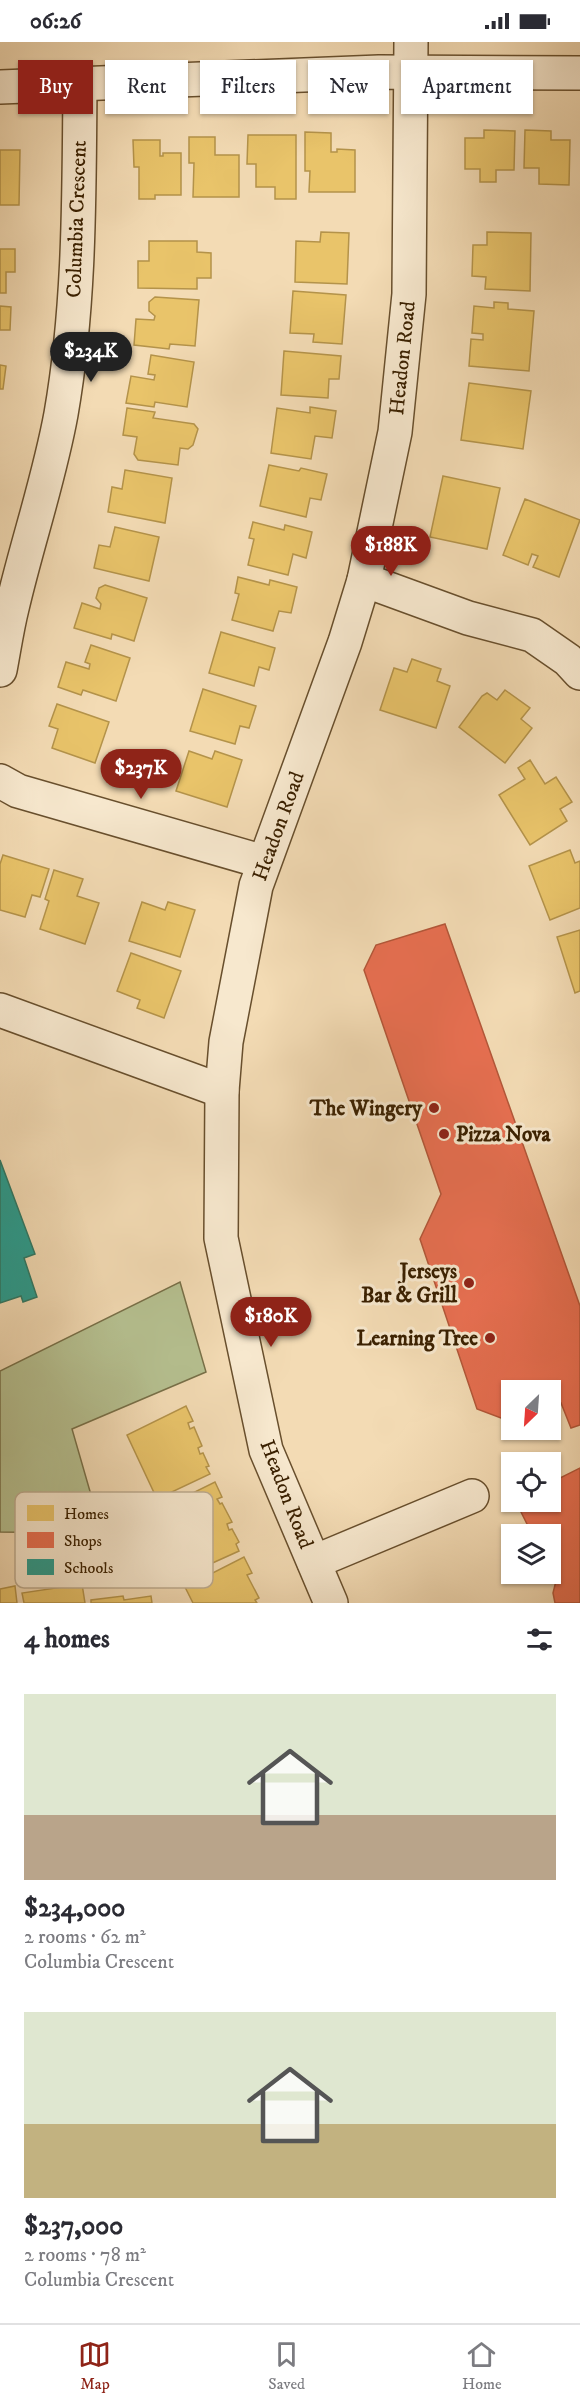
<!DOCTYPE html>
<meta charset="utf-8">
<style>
:root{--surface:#fff;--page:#f7f7f7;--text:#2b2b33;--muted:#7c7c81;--line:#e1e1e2;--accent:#8f2418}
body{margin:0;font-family:"IM FELL DW Pica",serif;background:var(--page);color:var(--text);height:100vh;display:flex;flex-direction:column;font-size:22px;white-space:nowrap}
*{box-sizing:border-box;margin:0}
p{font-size:20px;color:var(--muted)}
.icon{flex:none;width:33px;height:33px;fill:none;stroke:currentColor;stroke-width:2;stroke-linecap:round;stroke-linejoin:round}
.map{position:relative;height:1561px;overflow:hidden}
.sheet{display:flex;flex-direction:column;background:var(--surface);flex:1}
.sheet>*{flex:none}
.guide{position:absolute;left:18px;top:18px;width:544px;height:54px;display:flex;gap:12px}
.needle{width:39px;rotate:205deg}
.fabs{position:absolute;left:501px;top:1338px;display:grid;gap:12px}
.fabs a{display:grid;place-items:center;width:60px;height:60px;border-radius:0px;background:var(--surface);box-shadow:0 2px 4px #0004;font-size:30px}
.price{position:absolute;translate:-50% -51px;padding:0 14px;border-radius:21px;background:var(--accent);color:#fff;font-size:20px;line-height:39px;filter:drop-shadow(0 2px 3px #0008)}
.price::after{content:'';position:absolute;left:50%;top:36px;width:18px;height:14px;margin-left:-9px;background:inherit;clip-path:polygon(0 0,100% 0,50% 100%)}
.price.on{background:#222;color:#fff}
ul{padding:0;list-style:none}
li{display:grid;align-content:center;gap:12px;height:318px;padding:0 24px}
li span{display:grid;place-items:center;height:186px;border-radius:0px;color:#555}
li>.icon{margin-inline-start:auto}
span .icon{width:108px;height:108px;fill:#fffc;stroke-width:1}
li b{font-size:26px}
h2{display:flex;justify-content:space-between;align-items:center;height:72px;padding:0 24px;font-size:26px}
.tag{padding:0 21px;border-radius:0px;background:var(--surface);box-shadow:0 2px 4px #0004;font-size:21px;line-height:54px}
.tag.on{background:var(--accent);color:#fff}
.status{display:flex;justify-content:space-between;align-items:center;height:42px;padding:0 30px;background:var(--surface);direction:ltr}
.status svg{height:16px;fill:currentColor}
.dock{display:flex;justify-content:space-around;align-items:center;height:84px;border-top:2px solid var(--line);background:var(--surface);font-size:16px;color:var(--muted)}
.dock a{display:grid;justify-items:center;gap:3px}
.dock .on{color:var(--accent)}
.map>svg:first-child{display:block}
</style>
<div class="status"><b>06:26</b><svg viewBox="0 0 49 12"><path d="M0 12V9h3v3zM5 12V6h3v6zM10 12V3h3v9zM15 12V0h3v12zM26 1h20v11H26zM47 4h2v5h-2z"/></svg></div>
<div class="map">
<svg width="580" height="1561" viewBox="0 0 580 1561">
<rect width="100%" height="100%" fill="#f3dbb4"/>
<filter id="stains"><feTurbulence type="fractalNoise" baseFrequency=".00333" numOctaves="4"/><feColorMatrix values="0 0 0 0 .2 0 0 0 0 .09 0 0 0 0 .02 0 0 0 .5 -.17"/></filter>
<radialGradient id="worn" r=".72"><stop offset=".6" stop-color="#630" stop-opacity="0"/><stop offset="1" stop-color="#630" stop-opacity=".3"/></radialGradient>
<path fill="#b6c191" stroke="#787048" stroke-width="1.5" d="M180,1240L206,1330L72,1387L102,1491L0,1490V1329Z"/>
<g fill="#e9c46a" stroke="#b4934a" stroke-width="1.5">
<path d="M484,88L515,89L514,128H496V140H480V127H465V96H484Z"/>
<path d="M525,88L551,89V98H570L569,143L539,142V126H524Z"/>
<path d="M305,90L331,91V110H337V107L355,108V150H309L310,129H305Z"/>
<path d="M248,93H296V157H275V145H256V122H247Z"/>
<path d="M189,95H215V113H239V155H193L194,121H189Z"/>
<path d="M133,98H160V114H163V111H181V153H155V157H139V125H134Z"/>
<path d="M0,108H20L19,163H0Z"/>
<path d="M321,190L349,191L347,242L295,240L296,199L320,200Z"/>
<path d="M487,190L531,191L530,249L485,247L486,235L472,234L473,203H487Z"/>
<path d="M149,199H197V210L211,211V236H197V247L138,246V219H149Z"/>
<path d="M0,207H15V230H6V251H0Z"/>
<path d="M293,249L346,253L342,302L313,300L314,292L290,291Z"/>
<path d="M155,255L199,258L195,304L170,302L169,307L134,303L136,277L154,278L155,274L149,269V260Z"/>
<path d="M494,260L508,261V267L534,269L529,329L469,324L471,297L483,298V292L472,291L474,264L494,266Z"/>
<path d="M0,264L11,265L10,288H0Z"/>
<path d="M284,309L341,314L339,337H329L328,356L281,353Z"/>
<path d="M151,313L194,320L187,365L155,360L154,365L126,361L131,334L154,338L155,333L148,332Z"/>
<path d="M0,323L6,324L3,347H0Z"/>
<path d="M469,341L531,349L523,407L461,398Z"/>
<path d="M310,365L336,369L332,396L315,394L311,417L271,411L277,366L310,371Z"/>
<path d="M127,366L155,370L153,376L194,382L198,387L193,403L188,407L180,406L178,423L138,418L134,412L137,395L123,393Z"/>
<path d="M269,423L299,429L301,426L327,432L321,458L310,456L306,475L260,464Z"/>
<path d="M125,428L172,436L165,481L108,470L112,445L122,447Z"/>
<path d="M443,434L500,446L487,507L430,495Z"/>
<path d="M525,457L580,478L559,535L533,525L538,514L532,512L528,523L503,513Z"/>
<path d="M253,480L284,488L285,483L312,490L306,516L293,512L288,533L248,523L254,497L249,496Z"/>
<path d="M115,485L159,495L149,539L94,526L99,503L110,505Z"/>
<path d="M238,535L269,543L270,538L297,545L291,571L279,569L273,589L232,578L239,552L235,551Z"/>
<path d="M105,543L147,556L134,599L112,592L111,597L74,586L82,561L100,567L101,562L96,556L99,546Z"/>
<path d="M221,590L275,606L269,628L259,625L254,644L209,631Z"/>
<path d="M91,603L130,616L116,659L83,648L81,653L58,645L66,620L89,627L90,622L85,620Z"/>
<path d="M412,617L441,627L437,639L450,644L436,686L380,668L394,626L407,630Z"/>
<path d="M203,647L256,664L249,686L240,684L235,702L190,689Z"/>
<path d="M505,648L530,666L521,677L532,686L505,721L459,685L482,654L487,651L497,658Z"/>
<path d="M57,662L109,680L95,721L52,706L58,687L49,684Z"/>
<path d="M189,709L212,717L215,709L242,718L227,765L176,749Z"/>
<path d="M530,718L545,742L556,735L572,760L560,767L567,779L530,803L499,753L525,737L518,726Z"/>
<path d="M570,808L575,821L580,819V866L550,878L529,824Z"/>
<path d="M3,813L49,827L40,855L32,853L25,875L0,868V822Z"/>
<path d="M54,828L83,837L77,854L99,861L85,902L40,887L49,859L45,857Z"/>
<path d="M142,860L165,868L168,860L195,868L180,915L129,899Z"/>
<path d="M580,888V949L575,951L557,895Z"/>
<path d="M131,911L181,929L164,976L137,966L140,958L117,949Z"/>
<path d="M186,1364L193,1379L188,1381L190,1387L194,1385L202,1404L198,1406L200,1412L203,1411L209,1424L206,1425L210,1432L157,1457L127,1393Z"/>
<path d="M215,1440L222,1455L217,1457L220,1462L222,1461L232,1480L227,1482L229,1488L232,1487L239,1500L236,1502L239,1509L186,1533L156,1469Z"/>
<path d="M244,1515L252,1531L247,1533L259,1556L255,1558L257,1561H193L185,1545Z"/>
<path d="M82,1542L85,1561H24L22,1551Z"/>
<path d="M15,1544L17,1561H0V1547Z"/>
<path d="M123,1554L124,1558L151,1554L152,1561H91V1558Z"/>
</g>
<g fill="#e76f51" stroke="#b35739" stroke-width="1.5">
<path d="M445,882L580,1264V1383L571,1386L561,1361L550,1365V1348H512V1379H509L477,1367L420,1197L441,1152L364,928L376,903Z"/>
<path d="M580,1426V1561H555L553,1551L556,1539L550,1529V1492H532L516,1460H550V1441Z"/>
</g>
<path fill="#2a9d8f" stroke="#2f7864" stroke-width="1.5" d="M0,1118L35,1212L24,1216L37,1255L23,1260L21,1254L0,1261Z"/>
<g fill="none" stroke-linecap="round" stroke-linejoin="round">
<defs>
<g id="minor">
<path d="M0,45L379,30L580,31"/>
<path d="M364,538L468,576L532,593L568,618L580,631"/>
<path d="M0,628C4,607 7,586 12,566C27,501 49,438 61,372C80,263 79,152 80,41"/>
<path d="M0,739L18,749L264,820"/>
<path d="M0,968L222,1049"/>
<path d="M314,1520L472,1454"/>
<path d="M331,1561L266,1408L221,1196L222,1049L226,1000L256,844L345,600L364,538L395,390L409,252L411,0"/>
</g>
</defs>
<use href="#minor" stroke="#684f2d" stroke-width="36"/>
<use href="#minor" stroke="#f7e8ce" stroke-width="33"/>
</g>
<g fill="#8f2418" stroke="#f7e8ce" stroke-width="2">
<circle cx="434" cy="1066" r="6"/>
<circle cx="444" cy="1092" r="6"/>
<circle cx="469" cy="1241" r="6"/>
<circle cx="490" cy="1296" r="6"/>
</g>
<g text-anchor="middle" stroke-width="6" stroke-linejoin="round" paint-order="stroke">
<g font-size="21" fill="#3a2000" stroke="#f7e8ce">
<text transform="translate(76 177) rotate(-88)" y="7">Columbia Crescent</text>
<text transform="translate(402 316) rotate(-84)" y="7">Headon Road</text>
<text transform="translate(278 784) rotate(-70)" y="7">Headon Road</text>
<text transform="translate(287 1452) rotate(69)" y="7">Headon Road</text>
</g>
<g font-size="21" font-weight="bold" fill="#3a2000" stroke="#f7e8ce" text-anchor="end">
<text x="422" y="1073">The Wingery</text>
<text x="456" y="1099" text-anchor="start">Pizza Nova</text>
<text x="457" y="1236">Jerseys<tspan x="457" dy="24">Bar &amp; Grill</tspan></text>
<text x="478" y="1303">Learning Tree</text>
</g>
</g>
<rect x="15" y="1450" width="198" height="96" rx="9" fill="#f7e8ce" stroke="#beac90" stroke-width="1.5"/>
<rect x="27" y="1463" width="27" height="16" fill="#e9c46a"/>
<rect x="27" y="1490" width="27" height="16" fill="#e76f51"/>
<rect x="27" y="1517" width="27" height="16" fill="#2a9d8f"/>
<g font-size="16" fill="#3a2000">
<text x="64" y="1477">Homes</text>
<text x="64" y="1504">Shops</text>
<text x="64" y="1531">Schools</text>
</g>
<rect width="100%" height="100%" filter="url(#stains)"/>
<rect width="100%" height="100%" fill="url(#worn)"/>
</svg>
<div class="fabs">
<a><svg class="needle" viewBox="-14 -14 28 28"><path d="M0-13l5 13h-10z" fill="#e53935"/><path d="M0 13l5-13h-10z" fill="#7c7c81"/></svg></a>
<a><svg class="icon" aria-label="locate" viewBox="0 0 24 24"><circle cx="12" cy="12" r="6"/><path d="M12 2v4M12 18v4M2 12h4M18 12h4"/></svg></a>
<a><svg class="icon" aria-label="layers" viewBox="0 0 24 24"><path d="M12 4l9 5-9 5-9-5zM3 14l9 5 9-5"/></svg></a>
</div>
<b class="price on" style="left:91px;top:341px">$234K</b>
<b class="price" style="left:391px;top:535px">$188K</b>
<b class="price" style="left:141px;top:758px">$237K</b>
<b class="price" style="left:271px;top:1306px">$180K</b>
<div class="guide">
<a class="tag on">Buy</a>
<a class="tag">Rent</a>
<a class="tag">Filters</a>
<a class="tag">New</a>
<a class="tag">Apartment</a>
</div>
</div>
<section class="sheet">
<h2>4 homes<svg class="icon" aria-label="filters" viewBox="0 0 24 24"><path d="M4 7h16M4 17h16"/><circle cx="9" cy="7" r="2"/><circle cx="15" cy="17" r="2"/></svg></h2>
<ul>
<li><span style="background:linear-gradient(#dfe7d0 65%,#b9a48a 0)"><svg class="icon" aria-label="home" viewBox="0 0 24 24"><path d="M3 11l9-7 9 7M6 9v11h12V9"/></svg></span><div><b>$234,000</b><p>2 rooms · 62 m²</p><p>Columbia Crescent</p></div></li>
<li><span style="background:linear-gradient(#dfe7d0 60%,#c2b280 0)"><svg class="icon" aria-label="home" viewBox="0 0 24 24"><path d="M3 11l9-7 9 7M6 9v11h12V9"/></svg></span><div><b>$237,000</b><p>2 rooms · 78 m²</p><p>Columbia Crescent</p></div></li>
</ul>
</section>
<nav class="dock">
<a class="on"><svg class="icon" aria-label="map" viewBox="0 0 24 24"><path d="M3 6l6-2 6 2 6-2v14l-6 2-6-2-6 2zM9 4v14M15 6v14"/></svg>Map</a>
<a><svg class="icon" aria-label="saved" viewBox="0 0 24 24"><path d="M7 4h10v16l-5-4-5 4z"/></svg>Saved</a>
<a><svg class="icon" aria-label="home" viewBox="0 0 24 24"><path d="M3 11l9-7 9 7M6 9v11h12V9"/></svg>Home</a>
</nav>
